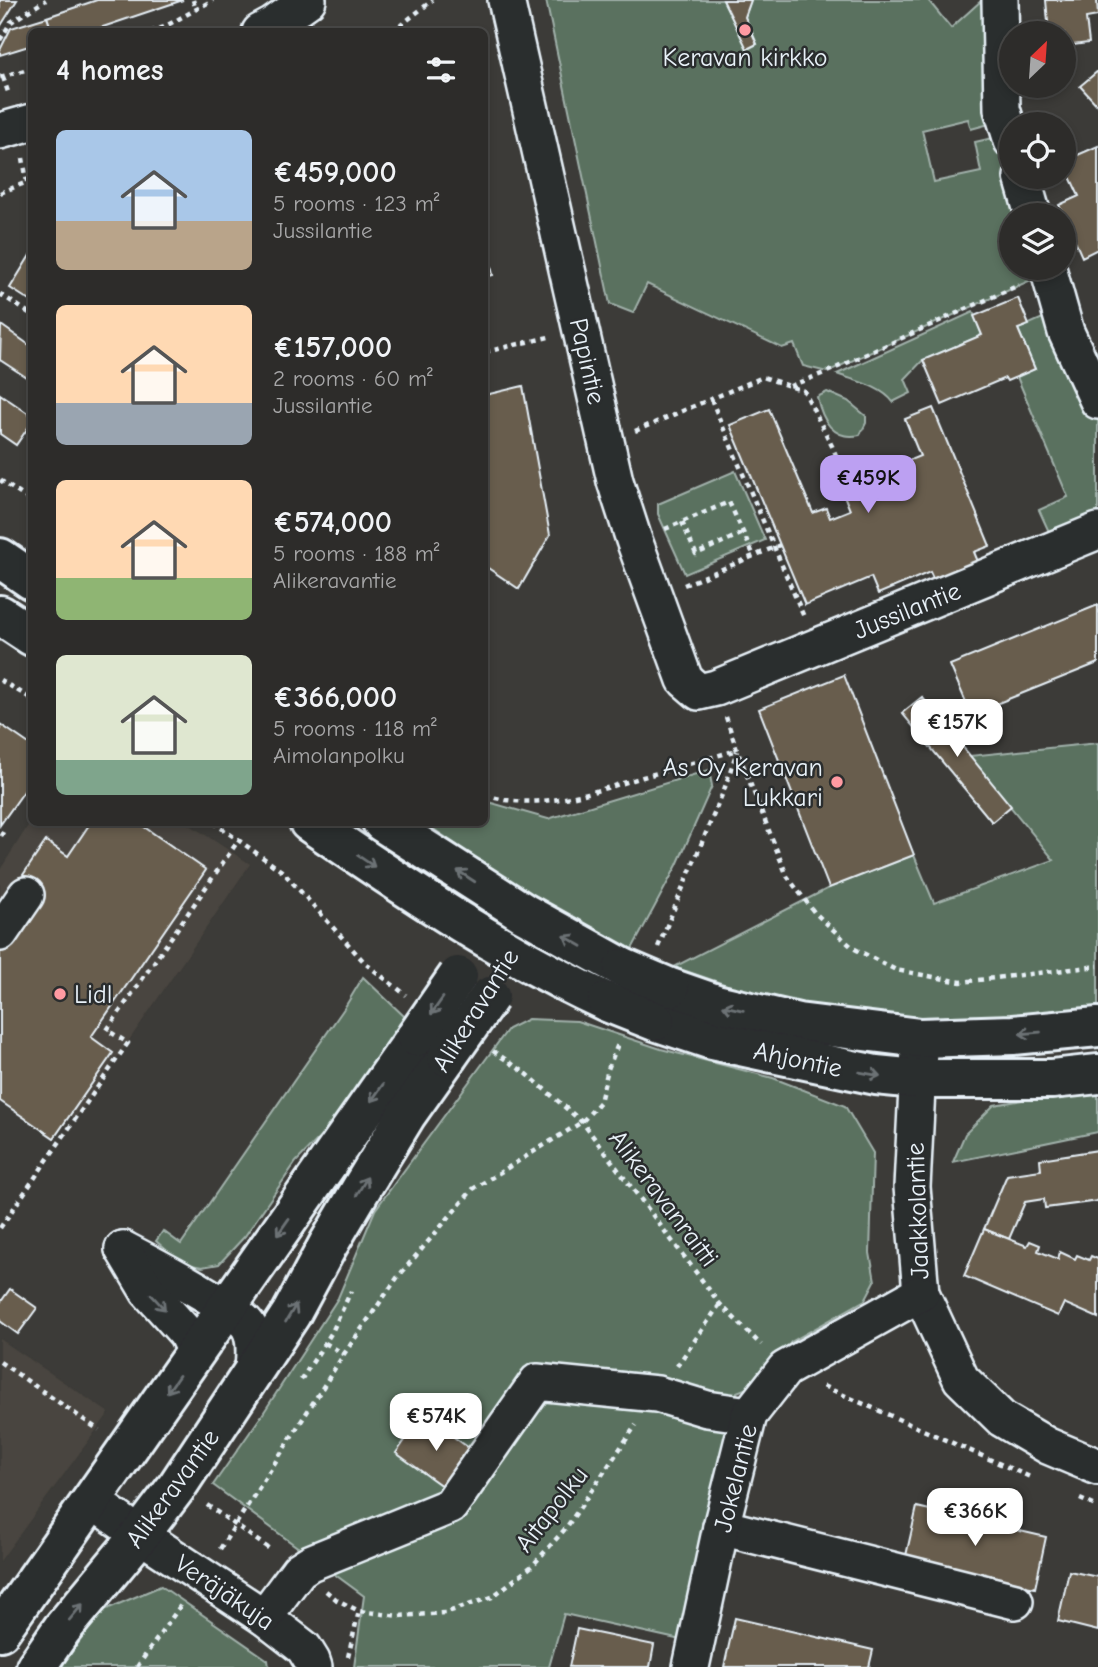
<!DOCTYPE html>
<meta charset="utf-8">
<style>
:root{--surface:#2d2c2a;--page:#353432;--text:#f1f3f6;--muted:#a7a7a8;--line:#484847;--accent:#bca0f2}
body{margin:0;font-family:"Comic Neue",sans-serif;background:var(--page);color:var(--text);height:100vh;display:flex;flex-direction:column;font-size:26px;white-space:nowrap}
*{box-sizing:border-box;margin:0}
p{font-size:23px;color:var(--muted)}
.icon{flex:none;width:38px;height:38px;fill:none;stroke:currentColor;stroke-width:2;stroke-linecap:round;stroke-linejoin:round}
.map{position:relative;flex:1;overflow:hidden}
.details{position:absolute;left:28px;top:28px;width:460px;height:798px;display:flex;flex-direction:column;background:var(--surface);border-radius:10px;box-shadow:0 4px 10px #0003,0 0 0 2px var(--line)}
.details>*{flex:none}
.needle{width:46px;rotate:25deg}
.tools{position:absolute;left:999px;top:21px;display:grid;gap:14px}
.tools a{display:grid;place-items:center;width:77px;height:77px;border-radius:50%;background:var(--surface);box-shadow:0 4px 10px #0003,0 0 0 2px var(--line);font-size:35px}
.price{position:absolute;translate:-50% -60px;padding:0 16px;border-radius:14px;background:#fff;color:#222;font-size:23px;line-height:46px;filter:drop-shadow(0 2px 4px #0008)}
.price::after{content:'';position:absolute;left:50%;top:42px;width:21px;height:16px;margin-left:-10px;background:inherit;clip-path:polygon(0 0,100% 0,50% 100%)}
.price.active{background:var(--accent);color:#111}
ul{padding:0;list-style:none}
li{display:flex;align-items:center;gap:21px;height:175px;padding:0 28px}
li span{display:grid;place-items:center;flex:none;width:196px;height:140px;border-radius:10px;color:#555}
li>.icon{margin-inline-start:auto}
span .icon{width:84px;height:84px;fill:#fffc;stroke-width:1}
li b{font-size:30px}
h2{display:flex;justify-content:space-between;align-items:center;height:84px;padding:0 28px;font-size:30px}
.map>svg:first-child{display:block}
</style>
<div class="map">
<svg width="1098" height="1667" viewBox="0 0 1098 1667">
<rect width="100%" height="100%" fill="#3c3b38"/>
<filter id="ink" filterUnits="userSpaceOnUse"><feTurbulence type="fractalNoise" baseFrequency=".0143" numOctaves="2"/><feDisplacementMap in="SourceGraphic" scale="14" xChannelSelector="R" yChannelSelector="G"/><feConvolveMatrix kernelMatrix="1 2 1 2 8 2 1 2 1" color-interpolation-filters="sRGB"/></filter>
<g filter="url(#ink)">
<g fill="#49453f">
<path d="M31,821L187,823L250,864L75,1119L0,1067V870Z"/>
<path d="M0,1339L109,1413L0,1561Z"/>
</g>
<g fill="#5a715e" stroke="#a1b1ab" stroke-width="2">
<path d="M546,0H723L748,49L757,44L745,17L751,0H928L951,28L982,0H991L993,123L971,129L968,119L922,130L934,182L981,172L975,142L1010,134L1011,141L1012,177L1033,215H1012V268H1048L1049,272L827,372L803,366L794,344L782,348L647,284L633,313L610,304Z"/>
<path d="M973,312L982,335L923,360L905,379L911,393L893,402C881,386 855,381 837,374Z"/>
<path d="M1054,313L1098,413V526L1055,545L1039,510L1068,497L1017,377L1035,369L1018,329Z"/>
<path d="M827,392L848,401L866,416V423L860,435C833,441 822,420 817,397Z"/>
<path d="M735,471L765,540L685,574L658,514V504Z"/>
<path d="M1098,743V1017L939,1026L798,1009L674,967L829,888L914,855L934,903L1054,860L969,756Z"/>
<path d="M709,770L712,786L677,865L632,949L565,915L500,875L425,823L485,822V801L548,819Z"/>
<path d="M363,977L406,1018L359,1097L296,1162L245,1236L219,1264L202,1267L181,1263L156,1241L163,1231L181,1244L345,1007Z"/>
<path d="M528,1019L577,1021L661,1049L773,1078L845,1106L873,1153L870,1253L875,1281L865,1300L791,1342L760,1383L737,1392L733,1433L681,1640L564,1614L549,1667H354L364,1596L213,1485L262,1415L338,1298L375,1210L508,1029Z"/>
<path d="M1098,1087V1132L953,1162L965,1134L994,1105Z"/>
<path d="M161,1586L268,1660L269,1667H61L102,1611Z"/>
</g>
<g fill="#675d4e" stroke="#e8f1f8" stroke-width="2">
<path d="M0,0H17L0,27Z"/>
<path d="M97,0H183L88,32H52L47,17Z"/>
<path d="M723,0H751L745,17L757,44L747,49Z"/>
<path d="M1046,0H1097L1098,16L1086,18L1089,43L1064,46V33H1049Z"/>
<path d="M47,17L52,32H32V45L0,55V50L11,28Z"/>
<path d="M1098,71V106L1080,86Z"/>
<path d="M1098,146V249L1082,257L1059,205L1079,196L1064,164V161Z"/>
<path d="M485,237L493,275L485,277Z"/>
<path d="M32,252V302L10,288Z"/>
<path d="M1018,298L1029,325L1018,329L1035,369L1007,381L1005,378L942,405L923,360L982,335L974,316Z"/>
<path d="M1,325L32,347V381L0,360Z"/>
<path d="M523,386L550,535L519,589L485,566V395Z"/>
<path d="M0,394L32,416V422L16,445L0,434Z"/>
<path d="M933,408L990,546L974,552L979,564L935,583L930,572L878,594L871,577L805,605L730,425L769,409L813,513L826,508L830,518L850,510L841,488L920,456L905,419Z"/>
<path d="M1098,605V663L971,714L950,665Z"/>
<path d="M844,675L914,855L829,888L759,709Z"/>
<path d="M922,697L1011,806L992,822L902,713Z"/>
<path d="M0,724L32,746V780L0,825Z"/>
<path d="M91,822H137L206,870L91,1037L113,1053L54,1138L0,1101V950L43,888L23,875L46,841L68,856Z"/>
<path d="M1098,1150V1201L1045,1208L1044,1199L1025,1202L1009,1239L984,1229L1007,1175L1041,1170L1040,1159Z"/>
<path d="M984,1229L1027,1246L1030,1241L1040,1245L1038,1251L1058,1259L1060,1252L1075,1259L1077,1255L1089,1260L1091,1256L1098,1259V1318L1064,1303L1058,1316L964,1276Z"/>
<path d="M10,1289L37,1308L18,1334L0,1321V1303Z"/>
<path d="M423,1415L476,1453L449,1491L396,1453Z"/>
<path d="M917,1507L1046,1537L1035,1588L905,1560Z"/>
<path d="M1069,1571L1098,1577V1631L1058,1621Z"/>
<path d="M735,1618L873,1650L869,1667H724Z"/>
<path d="M577,1629L654,1645L650,1667H569Z"/>
</g>
<g fill="none" stroke-linecap="round" stroke-linejoin="round">
<defs>
<g id="minor">
<path d="M506,0L615,481L634,540L685,680L699,692L716,688L1098,531"/>
<path d="M1000,0L1002,109L1012,141"/>
<path d="M260,32L273,25L308,0"/>
<path d="M0,131L32,122"/>
<path d="M1022,177L1033,215"/>
<path d="M1048,268L1066,332L1098,401"/>
<path d="M0,933L26,895"/>
<path d="M919,1049L912,1187L921,1293L961,1379L1002,1419L1048,1446L1098,1467"/>
<path d="M123,1249C144,1260 241,1310 249,1327C256,1340 254,1356 253,1370"/>
<path d="M123,1249L148,1291L186,1333L195,1352"/>
<path d="M92,1501L140,1535L264,1617L304,1648L312,1661L314,1667"/>
<path d="M721,1527L1015,1601"/>
<path d="M264,1617L299,1570L310,1563L450,1506L537,1382L657,1394L707,1409L749,1415"/>
<path d="M691,1667L721,1527L749,1415L785,1369L921,1293"/>
</g>
<g id="major">
<path d="M0,558L32,580"/>
<path d="M0,615L32,636"/>
<path d="M309,822C406,888 501,953 607,1002"/>
<path d="M382,822L524,913L623,968"/>
<path d="M670,988L716,1004L798,1023L920,1038L1013,1035L1098,1027"/>
<path d="M655,1021L712,1040L876,1075L917,1079H1052L1098,1074"/>
<path d="M0,1631L416,1037"/>
<path d="M36,1667L62,1629L140,1535L178,1485L291,1314L328,1245L364,1184L406,1115L447,1057"/>
</g>
</defs>
<use href="#minor" stroke="#e8f1f8" stroke-width="40"/>
<use href="#major" stroke="#e8f1f8" stroke-width="44"/>
<g stroke="#e8f1f8" stroke-width="4.5" stroke-dasharray="5 5" stroke-linecap="butt">
<path d="M193,0L196,10"/>
<path d="M150,32L164,27L213,0"/>
<path d="M392,32L433,0"/>
<path d="M0,40L11,22L46,0"/>
<path d="M0,77L32,68"/>
<path d="M3,77L9,95"/>
<path d="M23,158L27,182"/>
<path d="M0,193L32,180"/>
<path d="M0,294L32,315"/>
<path d="M485,352L549,337"/>
<path d="M790,386L827,372L1019,285"/>
<path d="M711,399L804,617"/>
<path d="M635,431L763,377L804,391L832,446L849,485"/>
<path d="M0,480L32,502"/>
<path d="M682,522L696,554L743,533"/>
<path d="M665,529L729,502L754,556"/>
<path d="M684,585L780,545"/>
<path d="M0,680L32,699"/>
<path d="M726,717L737,750L787,876L814,912L853,948L896,970L961,982L1098,966"/>
<path d="M485,795C537,812 593,792 643,777C675,768 706,759 737,750"/>
<path d="M213,822L283,872L366,964L406,995"/>
<path d="M0,833L4,835"/>
<path d="M658,947L724,790L737,751"/>
<path d="M493,1051L527,1074L582,1122L720,1304L761,1345"/>
<path d="M0,1228L128,1043L107,1030L238,841"/>
<path d="M325,1343L344,1354"/>
<path d="M0,1362L99,1430"/>
<path d="M677,1366L720,1304"/>
<path d="M301,1380L332,1332L351,1291"/>
<path d="M823,1386L1030,1477"/>
<path d="M1080,1499L1098,1507"/>
<path d="M207,1505L271,1550"/>
<path d="M220,1549L344,1354L397,1278L473,1189L582,1122L600,1102L608,1069L618,1044"/>
<path d="M326,1591L337,1600L359,1611L399,1616L445,1613L492,1597L532,1566L566,1528L636,1425"/>
<path d="M348,1657L359,1611"/>
<path d="M137,1667L183,1602"/>
</g>
<use href="#minor" stroke="#2a2d2e" stroke-width="35"/>
<use href="#major" stroke="#2a2d2e" stroke-width="38"/>
<defs>
<g id="major-bridge">
<path d="M623,968L670,988"/>
<path d="M607,1002L655,1021"/>
<path d="M416,1037L458,976"/>
<path d="M447,1057L490,996"/>
</g>
</defs>
<use href="#major-bridge" stroke="#e8f1f8" stroke-width="44" stroke-linecap="butt"/>
<use href="#major-bridge" stroke="#2a2d2e" stroke-width="38"/>
</g>
<defs><path id="oneway-shaft" d="M-6 0H5M1.5-3L5.5 0L1.5 3" fill="none" stroke-width="1.6" stroke-linecap="round" stroke-linejoin="round" transform="scale(1.75)"/></defs>
<g stroke="#6c7275">
<use href="#oneway-shaft" transform="translate(366 861) rotate(34)"/>
<use href="#oneway-shaft" transform="translate(466 876) rotate(-147)"/>
<use href="#oneway-shaft" transform="translate(573 941) rotate(-150)"/>
<use href="#oneway-shaft" transform="translate(437 1006) rotate(125)"/>
<use href="#oneway-shaft" transform="translate(733 1008) rotate(-167)"/>
<use href="#oneway-shaft" transform="translate(1030 1033) rotate(175)"/>
<use href="#oneway-shaft" transform="translate(870 1074) rotate(10)"/>
<use href="#oneway-shaft" transform="translate(377 1093) rotate(125)"/>
<use href="#oneway-shaft" transform="translate(362 1186) rotate(-59)"/>
<use href="#oneway-shaft" transform="translate(283 1227) rotate(125)"/>
<use href="#oneway-shaft" transform="translate(158 1302) rotate(47)"/>
<use href="#oneway-shaft" transform="translate(291 1313) rotate(-59)"/>
<use href="#oneway-shaft" transform="translate(173 1384) rotate(125)"/>
<use href="#oneway-shaft" transform="translate(76 1612) rotate(-50)"/>
</g>
</g>
<g fill="#ff9aa2" stroke="#2a2d2e" stroke-width="2.5">
<circle cx="745" cy="30" r="7"/>
<circle cx="837" cy="782" r="7"/>
<circle cx="60" cy="994" r="7"/>
</g>
<g text-anchor="middle" stroke-width="5" stroke-linejoin="round" paint-order="stroke">
<g font-size="26" fill="#e8f1f8" stroke="#2a2d2e">
<text x="745" y="66">Keravan kirkko</text>
<text x="823" y="776" text-anchor="end">As Oy Keravan<tspan x="823" dy="30">Lukkari</tspan></text>
<text x="74" y="1003" text-anchor="start">Lidl</text>
</g>
<g font-size="26" fill="#e8f1f8" stroke="#2a2d2e">
<text transform="translate(588 361) rotate(77)" y="9">Papintie</text>
<text transform="translate(907 610) rotate(-22)" y="9">Jussilantie</text>
<text transform="translate(475 1010) rotate(-58)" y="9">Alikeravantie</text>
<text transform="translate(798 1059) rotate(12)" y="9">Ahjontie</text>
<text transform="translate(664 1198) rotate(53)" y="9">Alikeravanraitti</text>
<text transform="translate(917 1211) rotate(-92)" y="9">Jaakkolantie</text>
<text transform="translate(735 1478) rotate(-76)" y="9">Jokelantie</text>
<text transform="translate(172 1488) rotate(-54)" y="9">Alikeravantie</text>
<text transform="translate(551 1509) rotate(-52)" y="9">Aitapolku</text>
<text transform="translate(225 1592) rotate(34)" y="9">Veräjäkuja</text>
</g>
</g>
</svg>
<div class="tools">
<a><svg class="needle" viewBox="-14 -14 28 28"><path d="M0-13l5 13h-10z" fill="#e53935"/><path d="M0 13l5-13h-10z" fill="#a7a7a8"/></svg></a>
<a><svg class="icon" aria-label="locate" viewBox="0 0 24 24"><circle cx="12" cy="12" r="6"/><path d="M12 2v4M12 18v4M2 12h4M18 12h4"/></svg></a>
<a><svg class="icon" aria-label="layers" viewBox="0 0 24 24"><path d="M12 4l9 5-9 5-9-5zM3 14l9 5 9-5"/></svg></a>
</div>
<b class="price active" style="left:868px;top:515px">€459K</b>
<b class="price" style="left:957px;top:759px">€157K</b>
<b class="price" style="left:436px;top:1453px">€574K</b>
<b class="price" style="left:975px;top:1548px">€366K</b>
<section class="details">
<h2>4 homes<svg class="icon" aria-label="filters" viewBox="0 0 24 24"><path d="M4 7h16M4 17h16"/><circle cx="9" cy="7" r="2"/><circle cx="15" cy="17" r="2"/></svg></h2>
<ul>
<li><span style="background:linear-gradient(#a9c7e8 65%,#b9a48a 0)"><svg class="icon" aria-label="home" viewBox="0 0 24 24"><path d="M3 11l9-7 9 7M6 9v11h12V9"/></svg></span><div><b>€459,000</b><p>5 rooms · 123 m²</p><p>Jussilantie</p></div></li>
<li><span style="background:linear-gradient(#ffd9b3 70%,#9aa5b1 0)"><svg class="icon" aria-label="home" viewBox="0 0 24 24"><path d="M3 11l9-7 9 7M6 9v11h12V9"/></svg></span><div><b>€157,000</b><p>2 rooms · 60 m²</p><p>Jussilantie</p></div></li>
<li><span style="background:linear-gradient(#ffd9b3 70%,#8fb573 0)"><svg class="icon" aria-label="home" viewBox="0 0 24 24"><path d="M3 11l9-7 9 7M6 9v11h12V9"/></svg></span><div><b>€574,000</b><p>5 rooms · 188 m²</p><p>Alikeravantie</p></div></li>
<li><span style="background:linear-gradient(#dfe7d0 75%,#7fa58c 0)"><svg class="icon" aria-label="home" viewBox="0 0 24 24"><path d="M3 11l9-7 9 7M6 9v11h12V9"/></svg></span><div><b>€366,000</b><p>5 rooms · 118 m²</p><p>Aimolanpolku</p></div></li>
</ul>
</section>
</div>
